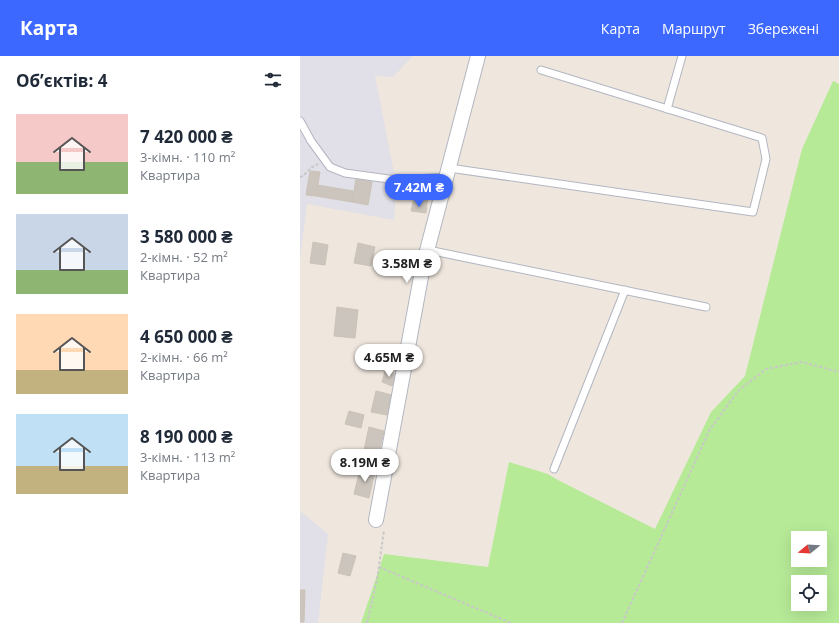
<!DOCTYPE html>
<html lang="uk">
<meta charset="utf-8">
<style>
:root{--surface:#fff;--page:#f6f6f7;--text:#1f2937;--muted:#747a83;--accent:#3c68ff}
body{margin:0;font-family:"Open Sans",sans-serif;background:var(--page);color:var(--text);height:100vh;display:flex;flex-direction:column;font-size:15px;white-space:nowrap}
*{box-sizing:border-box;margin:0}
p{font-size:13px;color:var(--muted)}
.icon{flex:none;width:22px;height:22px;fill:none;stroke:currentColor;stroke-width:2;stroke-linecap:round;stroke-linejoin:round}
.map{position:relative;flex:1;overflow:hidden}
.drawer{display:flex;flex-direction:column;background:var(--surface);width:300px}
.drawer>*{flex:none}
.needle{width:26px;rotate:252deg}
.controls{position:absolute;left:491px;top:475px;display:grid;gap:8px}
.controls a{display:grid;place-items:center;width:36px;height:36px;border-radius:0px;background:var(--surface);box-shadow:0 4px 16px #0002;font-size:20px}
.price{position:absolute;translate:-50% -34px;padding:0 9px;border-radius:14px;background:#fff;color:#222;font-size:13px;line-height:26px;filter:drop-shadow(0 1px 2px #0008)}
.price::after{content:'';position:absolute;left:50%;top:24px;width:12px;height:9px;margin-left:-6px;background:inherit;clip-path:polygon(0 0,100% 0,50% 100%)}
.price.current{background:var(--accent);color:#fff}
ul{padding:0;list-style:none}
li{display:flex;align-items:center;gap:12px;height:100px;padding:0 16px}
li span{display:grid;place-items:center;flex:none;width:112px;height:80px;border-radius:0px;color:#555}
li>.icon{margin-inline-start:auto}
span .icon{width:48px;height:48px;fill:#fffc;stroke-width:1}
li b{font-size:17px}
h2{display:flex;justify-content:space-between;align-items:center;height:48px;padding:0 16px;font-size:17px}
header{display:flex;align-items:center;gap:24px;box-sizing:border-box;height:56px;padding:0 20px;background:var(--accent);color:#fff}
header strong{font-size:19px}
nav{display:flex;gap:22px;margin-inline-start:auto;font-size:14px}
main{display:flex;flex:1;min-height:0}
.map>svg:first-child{display:block}
</style>
<header>
<strong>Карта</strong>
<nav><a>Карта</a><a>Маршрут</a><a>Збережені</a></nav>
</header>
<main>
<section class="drawer">
<h2>Об’єктів: 4<svg class="icon" aria-label="filters" viewBox="0 0 24 24"><path d="M4 7h16M4 17h16"/><circle cx="9" cy="7" r="2"/><circle cx="15" cy="17" r="2"/></svg></h2>
<ul>
<li><span style="background:linear-gradient(#f6c9c9 60%,#8fb573 0)"><svg class="icon" aria-label="home" viewBox="0 0 24 24"><path d="M3 11l9-7 9 7M6 9v11h12V9"/></svg></span><div><b>7 420 000 ₴</b><p>3-кімн. · 110 m²</p><p>Квартира</p></div></li>
<li><span style="background:linear-gradient(#c9d6e8 70%,#8fb573 0)"><svg class="icon" aria-label="home" viewBox="0 0 24 24"><path d="M3 11l9-7 9 7M6 9v11h12V9"/></svg></span><div><b>3 580 000 ₴</b><p>2-кімн. · 52 m²</p><p>Квартира</p></div></li>
<li><span style="background:linear-gradient(#ffd9b3 70%,#c2b280 0)"><svg class="icon" aria-label="home" viewBox="0 0 24 24"><path d="M3 11l9-7 9 7M6 9v11h12V9"/></svg></span><div><b>4 650 000 ₴</b><p>2-кімн. · 66 m²</p><p>Квартира</p></div></li>
<li><span style="background:linear-gradient(#bfe0f5 65%,#c2b280 0)"><svg class="icon" aria-label="home" viewBox="0 0 24 24"><path d="M3 11l9-7 9 7M6 9v11h12V9"/></svg></span><div><b>8 190 000 ₴</b><p>3-кімн. · 113 m²</p><p>Квартира</p></div></li>
</ul>
</section>
<div class="map">
<svg width="539" height="567" viewBox="0 0 539 567">
<rect width="100%" height="100%" fill="#efe7de"/>
<g fill="#e1dfe7">
<path d="M0,0H113L93,21L75,20L95,122L41,113L29,106L12,81L0,59Z"/>
<path d="M0,72L8,86L28,113L97,126L94,164L7,148L0,203Z"/>
<path d="M0,455L28,478L18,567H0Z"/>
</g>
<path fill="#b6ea97" fill-rule="evenodd" d="M533,25L539,28V567H61L84,498L188,511L209,406L248,418L258,424L355,473L411,356L445,320L502,93ZM498,482H520V504H498ZM498,526H520V548H498Z"/>
<g fill="#cbc5bd" stroke="#cbc3b7">
<path d="M10,115L20,116L16,140L6,139Z"/>
<path d="M56,123L72,126L68,149L52,146Z"/>
<path d="M17,129L53,135L52,146L16,140Z"/>
<path d="M115,132L129,135L127,148L113,146Z"/>
<path d="M113,146L127,148L126,157L111,155Z"/>
<path d="M13,186L28,189L25,209L10,207Z"/>
<path d="M58,187L75,191L71,210L54,207Z"/>
<path d="M37,251L58,254L55,282L34,280Z"/>
<path d="M85,315L96,318L92,330L82,326Z"/>
<path d="M76,335L92,339L87,359L71,356Z"/>
<path d="M49,355L64,359L61,372L45,368Z"/>
<path d="M69,371L84,375L79,397L64,394Z"/>
<path d="M42,399L54,402L52,409L46,407L44,412L39,411Z"/>
<path d="M60,413L75,416L69,442L54,438Z"/>
<path d="M43,497L56,500L50,520L38,517Z"/>
<path d="M0,534H5L4,566H0Z"/>
</g>
<g fill="none" stroke-linecap="round" stroke-linejoin="round">
<defs>
<g id="service">
<path d="M367,53L382,0"/>
<path d="M0,65L11,85L30,111L45,117L96,124L147,121"/>
<path d="M149,112L453,156L466,103L462,82L241,14"/>
<path d="M128,194L406,251"/>
<path d="M254,413L325,234"/>
</g>
<path id="minor" d="M76,464L123,210L178,0"/>
</defs>
<use href="#service" stroke="#b2b6c1" stroke-width="9"/>
<use href="#minor" stroke="#b2b6c1" stroke-width="16"/>
<g stroke="#c8c8c8" stroke-width="2" stroke-dasharray="3 2" stroke-linecap="butt">
<path d="M0,121L3,120L12,111L18,108"/>
<path d="M79,511L211,567"/>
<path d="M67,567L77,524L84,474"/>
<path d="M322,567L409,375L438,335L466,313L502,306L539,316"/>
</g>
<use href="#service" stroke="#fff" stroke-width="7"/>
<use href="#minor" stroke="#fff" stroke-width="14"/>
</g>
</svg>
<div class="controls">
<a><svg class="needle" viewBox="-14 -14 28 28"><path d="M0-13l5 13h-10z" fill="#e53935"/><path d="M0 13l5-13h-10z" fill="#747a83"/></svg></a>
<a><svg class="icon" aria-label="locate" viewBox="0 0 24 24"><circle cx="12" cy="12" r="6"/><path d="M12 2v4M12 18v4M2 12h4M18 12h4"/></svg></a>
</div>
<b class="price current" style="left:119px;top:152px">7.42M ₴</b>
<b class="price" style="left:107px;top:228px">3.58M ₴</b>
<b class="price" style="left:89px;top:322px">4.65M ₴</b>
<b class="price" style="left:65px;top:427px">8.19M ₴</b>
</div>
</main>
